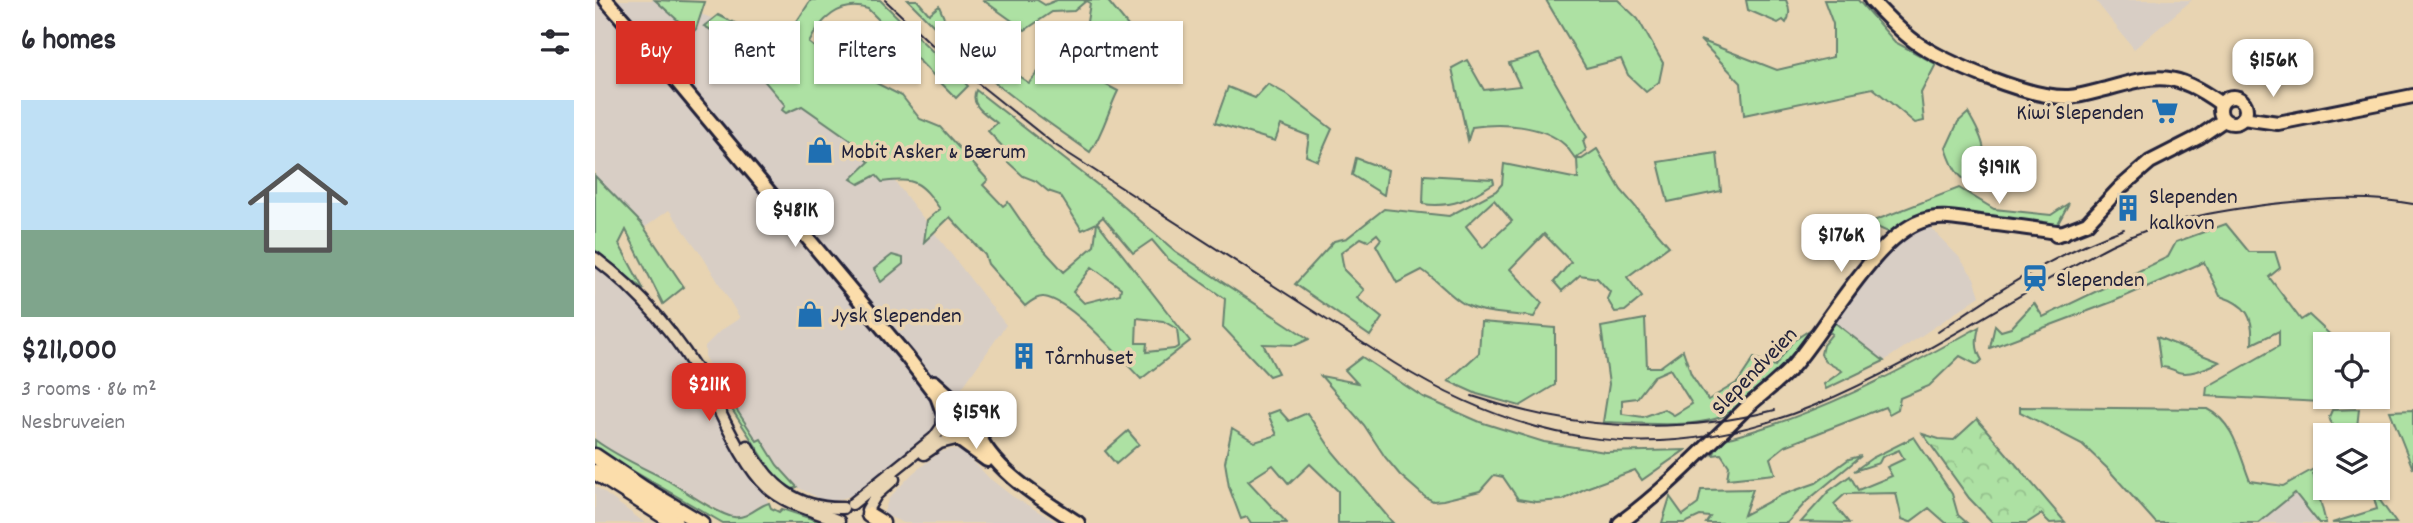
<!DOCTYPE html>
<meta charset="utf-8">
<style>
:root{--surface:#fff;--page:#f2f2f3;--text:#2b2b33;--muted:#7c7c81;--accent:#d93025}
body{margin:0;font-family:Dekko,sans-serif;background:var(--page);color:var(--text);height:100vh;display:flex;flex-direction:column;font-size:26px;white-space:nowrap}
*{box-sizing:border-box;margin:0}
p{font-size:23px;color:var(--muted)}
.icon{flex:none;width:38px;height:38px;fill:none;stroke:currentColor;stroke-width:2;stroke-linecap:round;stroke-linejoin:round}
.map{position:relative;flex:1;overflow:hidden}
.panel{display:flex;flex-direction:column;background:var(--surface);width:595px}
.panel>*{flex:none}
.hud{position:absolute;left:21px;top:21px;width:665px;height:63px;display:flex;gap:14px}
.fabs{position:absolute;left:1718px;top:332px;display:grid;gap:14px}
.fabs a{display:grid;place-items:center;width:77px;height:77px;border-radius:0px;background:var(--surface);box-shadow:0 2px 5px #0004;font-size:35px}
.price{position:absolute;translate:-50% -60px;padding:0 16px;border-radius:14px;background:#fff;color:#222;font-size:23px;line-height:46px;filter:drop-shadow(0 2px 4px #0008)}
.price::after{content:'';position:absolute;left:50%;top:42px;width:21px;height:16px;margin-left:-10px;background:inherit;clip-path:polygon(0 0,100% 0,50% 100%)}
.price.active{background:var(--accent);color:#fff}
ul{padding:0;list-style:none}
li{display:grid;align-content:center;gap:14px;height:371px;padding:0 21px}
li span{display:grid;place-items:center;height:217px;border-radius:0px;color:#555}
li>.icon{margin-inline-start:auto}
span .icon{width:126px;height:126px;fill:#fffc;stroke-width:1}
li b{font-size:30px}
h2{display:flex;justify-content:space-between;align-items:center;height:84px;padding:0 21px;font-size:30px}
.chip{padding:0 24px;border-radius:0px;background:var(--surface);box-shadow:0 2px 5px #0004;font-size:24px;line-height:63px}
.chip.active{background:var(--accent);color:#fff}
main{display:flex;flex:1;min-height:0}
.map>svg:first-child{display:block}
</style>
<main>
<section class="panel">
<h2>6 homes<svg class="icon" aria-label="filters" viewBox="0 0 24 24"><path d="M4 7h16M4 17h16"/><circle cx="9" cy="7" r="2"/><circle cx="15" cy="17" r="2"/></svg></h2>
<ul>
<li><span style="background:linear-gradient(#bfe0f5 60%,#7fa58c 0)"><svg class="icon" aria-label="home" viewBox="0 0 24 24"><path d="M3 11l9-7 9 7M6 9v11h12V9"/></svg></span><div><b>$211,000</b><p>3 rooms · 86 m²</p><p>Nesbruveien</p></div></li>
</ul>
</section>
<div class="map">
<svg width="1818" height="523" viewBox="0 0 1818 523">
<defs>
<pattern id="forest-crowns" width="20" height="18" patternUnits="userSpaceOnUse" patternTransform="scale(1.75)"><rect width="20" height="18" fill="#ade1a3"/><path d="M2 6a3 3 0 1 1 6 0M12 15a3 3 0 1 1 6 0" fill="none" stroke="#95c18d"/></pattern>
</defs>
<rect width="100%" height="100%" fill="#e8d4b2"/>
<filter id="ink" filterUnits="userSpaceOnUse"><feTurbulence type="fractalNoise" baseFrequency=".0143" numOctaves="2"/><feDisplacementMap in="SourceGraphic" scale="14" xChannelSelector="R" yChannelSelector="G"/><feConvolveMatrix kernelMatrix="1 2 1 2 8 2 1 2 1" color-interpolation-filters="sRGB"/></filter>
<g filter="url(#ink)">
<g fill="#d8cec5">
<path d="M0,0H73L135,26L186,57L301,183L411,325L337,431L258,495L233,503L202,487L182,465L166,439L162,442L110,358V346L125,331L145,318L108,257L74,210L45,231L0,180Z"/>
<path d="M1500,0H1597L1539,49Z"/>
<path d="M1326,218L1364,257L1379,278L1385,296L1289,361L1228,313L1261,269L1295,233Z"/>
<path d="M0,265L31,292L78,343L174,503L164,506L151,516H134L69,479L23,456L0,440Z"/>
<path d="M358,449L370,453L394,478L417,496L463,523H309L288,514L294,498L318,473L345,452Z"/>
<path d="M0,486L50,523H0Z"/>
<path d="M1700,493L1724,523H1663Z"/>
</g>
<g fill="#ade1a3" stroke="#68826f" stroke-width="2" fill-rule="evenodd">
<path d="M60,0L110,2L101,29L97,33Z"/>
<path d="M216,0H285L373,86L361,98L273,9C245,0 225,20 214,43L234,58L266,30L279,37L256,63L271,78L307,96L325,119L345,127L393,180L388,185L408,206L413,202L437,237L469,272L499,246L502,223L487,230L465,195L453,191L441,181L428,176L403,153L408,147L393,131L402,123C391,114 374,106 381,90L518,197L580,251L714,339L701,345L668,344L683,373L674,376L628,327L630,299L573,259L557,240L538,253L508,217L502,222L595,341L546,379C526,359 476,300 449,297C442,296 435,302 430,306L393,264L390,255L355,217L329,242L332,220L345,209C325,181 321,178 287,182L281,175L264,184L256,179L274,162L257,141L207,106L191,113L187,110L190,105L154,63L146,61C136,46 125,34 109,26L123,15L186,45ZM497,267L526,288L525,294L489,303L478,292ZM542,318L568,321L582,329L584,346L579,349L551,352L552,343H541Z"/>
<path d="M313,0H322L334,14L344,6L352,25L345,32Z"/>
<path d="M388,0H442L450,5L462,0H512L551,48L522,80L467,52L492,22L495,3L491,1L479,11L457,12L430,30Z"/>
<path d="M951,0H1023L1043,19L1068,63L1064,82L1051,92L1033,75L1026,59L991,68Z"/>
<path d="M1151,0C1165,0 1176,0 1191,0C1195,8 1196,15 1191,23L1188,20L1183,23L1153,10Z"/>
<path d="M1229,0H1263L1300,42L1341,64L1326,93L1329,121L1320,123L1278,88L1149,115L1146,83L1105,40L1182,70L1238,57V24Z"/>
<path d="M944,54L992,137L988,141L991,150L981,159C977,155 974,149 970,145C947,124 906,123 877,127L873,140L857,68L872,60L889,90L925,86L914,63Z"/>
<path d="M456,56L523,91C513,111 508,133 495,152L430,106L390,75L398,59L434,83Z"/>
<path d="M673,84L691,94L737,129L723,161L711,156L714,136L686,125L680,141L620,123L633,87L660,98Z"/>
<path d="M1373,113C1393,146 1391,153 1386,189C1363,178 1359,172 1351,148L1363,122Z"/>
<path d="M1002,149L1026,190L1074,246L1032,277L1047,297L1030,311L1020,312L1012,299L1015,292L1002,278L985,275L967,291L959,282L976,262L949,234L915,269L947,303L939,317C916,313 890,315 869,304C854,295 842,280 827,270L802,283L781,245L786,239L782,234L773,241L766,238L746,253L749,270L769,290L762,298L787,318L775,336L700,284L739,241L752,238L789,209L854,216L901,191L907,184L909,164L983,179L982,159H987ZM899,200L917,221L888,248L871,226Z"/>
<path d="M1122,153L1126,191L1073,202L1063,162Z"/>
<path d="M761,158L793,170L789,195L757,175Z"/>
<path d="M829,175L898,179L899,183C874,199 858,208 828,204Z"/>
<path d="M0,176L46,223L89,287L68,304L31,230L24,244L49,290L0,250Z"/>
<path d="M1364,188L1399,209L1456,215L1474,203L1460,229L1326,218L1295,233L1273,223Z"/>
<path d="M1631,224L1654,252H1680L1685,268L1674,277L1706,320L1714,315L1743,342L1740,345H1731V397H1743L1745,403L1611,396L1612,387L1684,346V331L1657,344C1659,316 1652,305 1625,296L1609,262L1517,302L1395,348L1400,325L1406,331L1416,328L1439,303L1448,317L1573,257L1581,242Z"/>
<path d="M297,255L308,258V264L286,282L279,269Z"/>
<path d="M1050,319L1052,367H1065L1088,350L1096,374L1113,400L1143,382L1159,358L1180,366L1198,341L1216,329C1198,356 1179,376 1154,397C1146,404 1138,411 1128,416C1098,429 1040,423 1008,422L1014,384L1006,327ZM1075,369L1097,404L1079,415L1069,409L1048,417L1027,414V400L1042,398L1059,376Z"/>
<path d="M886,322L960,328V385L925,406L882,394L853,381L884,353Z"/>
<path d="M1239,322L1289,361L1231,389L1229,384L1247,371L1230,361L1226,354L1228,345L1237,334L1231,329Z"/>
<path d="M1384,327C1381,339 1380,349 1387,360L1382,365L1365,356L1334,386L1305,398L1303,409L1294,414L1290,407L1190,446L1175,458L1180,474L1132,479L1134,466L1126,454L1118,455L1126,440C1219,417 1302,373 1384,327Z"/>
<path d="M1562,337L1625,362C1613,367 1596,376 1583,372C1576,369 1574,367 1566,367Z"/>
<path d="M767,357L828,397L885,422L949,442L1010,452L1090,450L1047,480L1040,470L991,488L968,500L941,502L923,499L908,477L899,475L885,491L848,500L838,501L830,497L805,475L790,457L769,425L726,376L762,383L750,370Z"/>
<path d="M132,395L162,441L166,439L182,465L202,487L196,490L178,473L129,397Z"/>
<path d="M1425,407L1612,409C1640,423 1644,454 1655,481L1688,486L1724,466L1718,473L1731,523H1724L1700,493L1663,523H1561L1512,468L1487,444L1425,412Z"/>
<path d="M1764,409L1761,436H1741L1734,417L1737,410Z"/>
<path d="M684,410L694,421L712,413L738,452L798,523H743V491L715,464L694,484L678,465L653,481L692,523H656L652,517L646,519L634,487L630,462L637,428L660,442L682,435L673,414Z"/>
<path d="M1818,410V469L1795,411Z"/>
<path d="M533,431L544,444L521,464L510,451Z"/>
<path d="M1319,437L1357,494L1363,515L1372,523H1351L1334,508L1315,522L1307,519L1301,493L1250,494L1239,504L1254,523L1206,522L1234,491L1255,476L1263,490L1297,476L1292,467L1309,459L1304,450L1287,457L1284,463L1259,471L1277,458Z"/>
<path d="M0,440C23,457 47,467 72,480C87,489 125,516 139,517C153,519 162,506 174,503L176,508L184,512L187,509L229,523H128L14,457L0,448Z"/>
<path d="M1266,456L1212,501L1192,523H1111L1115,517L1105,516L1090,523H1067L1075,497L1088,515L1103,504L1106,490L1158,489L1149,515L1184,496L1221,483L1254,459Z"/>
<path d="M1770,488H1776L1801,523H1737L1782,509L1779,498L1776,494L1770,495Z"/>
</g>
<path fill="url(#forest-crowns)" stroke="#68826f" stroke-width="2" d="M1382,419L1470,522L1455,523L1446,514L1432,523H1398L1374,498L1328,434L1344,439L1359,440Z"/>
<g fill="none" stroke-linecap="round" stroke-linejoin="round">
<defs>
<g id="minor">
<path d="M0,258C48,294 85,339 114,391C129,419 149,466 172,487C193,506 219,510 244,521"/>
<path d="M152,446C174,485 200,509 248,508"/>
<path d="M329,454L345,443L361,439"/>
<path d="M257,504L339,438L349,424"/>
<path d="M272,510L281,495L299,479"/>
</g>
<g id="major">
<path d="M11,0L74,72L312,357L342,396L350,418"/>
<path d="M1276,0C1290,15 1303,29 1319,41C1350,63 1436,99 1474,97C1486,96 1499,92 1511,89C1564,74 1579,71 1626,104"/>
<circle cx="1638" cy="110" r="13"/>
<path d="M1648,118L1683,123L1818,96"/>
<path d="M1461,235L1492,223L1525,188L1555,162L1604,137L1629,120"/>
<path d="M339,382L368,408"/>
<circle cx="365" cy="423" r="16"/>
<path d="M380,427C396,470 446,499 483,523"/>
<path d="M363,439L392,460"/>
<path d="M1025,523C1070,490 1107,451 1147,412C1163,396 1183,383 1198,366C1231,328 1280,237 1327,221C1346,214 1366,220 1385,222C1413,225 1441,229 1469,233"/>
</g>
<g id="highway">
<path d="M0,456L49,489L106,523"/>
<path d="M0,472L80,523"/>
<path d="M274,515L287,523"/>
</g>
</defs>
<use href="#minor" stroke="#22223b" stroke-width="15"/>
<use href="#major" stroke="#22223b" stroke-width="18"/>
<use href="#highway" stroke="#22223b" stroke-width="19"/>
<use href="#minor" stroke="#e8d4b2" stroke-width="10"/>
<use href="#major" stroke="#fbddab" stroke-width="12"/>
<use href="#highway" stroke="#fbddab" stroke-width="14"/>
<g stroke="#22223b" stroke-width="2">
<path d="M290,0L350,57L460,145L799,363C934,447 1068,467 1218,406C1322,363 1416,297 1516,245C1568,220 1621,211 1678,204C1725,199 1771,195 1818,204"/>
<path d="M1343,332C1402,291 1461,253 1529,229"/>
<path d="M877,396C975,429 1079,436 1180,410"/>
</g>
</g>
</g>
<defs>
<symbol id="supermarket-bare" viewBox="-9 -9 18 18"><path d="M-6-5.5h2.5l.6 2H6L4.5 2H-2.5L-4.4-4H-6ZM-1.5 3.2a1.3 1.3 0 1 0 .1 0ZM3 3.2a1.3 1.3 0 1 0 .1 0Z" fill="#1f6fb2" stroke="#e8d4b2" stroke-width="2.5" paint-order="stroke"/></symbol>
<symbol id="shop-bare" viewBox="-9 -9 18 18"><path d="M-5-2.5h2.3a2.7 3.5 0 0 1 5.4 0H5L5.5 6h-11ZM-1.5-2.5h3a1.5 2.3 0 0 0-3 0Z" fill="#1f6fb2" stroke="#e8d4b2" stroke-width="2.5" paint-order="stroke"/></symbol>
<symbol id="building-bare" viewBox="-9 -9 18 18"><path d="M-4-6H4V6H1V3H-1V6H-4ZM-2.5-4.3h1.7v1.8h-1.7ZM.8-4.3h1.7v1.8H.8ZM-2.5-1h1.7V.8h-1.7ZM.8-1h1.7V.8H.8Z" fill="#1f6fb2" stroke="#e8d4b2" stroke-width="2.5" paint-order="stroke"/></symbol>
<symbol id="station-bare" viewBox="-9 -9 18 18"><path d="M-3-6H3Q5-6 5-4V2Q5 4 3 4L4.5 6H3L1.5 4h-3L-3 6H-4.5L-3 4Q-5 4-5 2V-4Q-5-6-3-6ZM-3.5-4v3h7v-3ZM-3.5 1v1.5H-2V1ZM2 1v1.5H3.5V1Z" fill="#1f6fb2" stroke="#e8d4b2" stroke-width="2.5" paint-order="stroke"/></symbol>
</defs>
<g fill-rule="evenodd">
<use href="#supermarket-bare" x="1551" y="92" width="38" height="38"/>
<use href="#shop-bare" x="206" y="131" width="38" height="38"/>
<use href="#building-bare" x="1514" y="189" width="38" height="38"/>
<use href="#station-bare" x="1421" y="259" width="38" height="38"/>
<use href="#shop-bare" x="196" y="295" width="38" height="38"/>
<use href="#building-bare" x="410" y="337" width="38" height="38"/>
</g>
<g text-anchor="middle" stroke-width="7" stroke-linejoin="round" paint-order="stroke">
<g font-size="23" fill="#22223b" stroke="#e8d4b2" text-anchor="start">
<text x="1549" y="119" text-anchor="end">Kiwi Slependen</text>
<text x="246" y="158">Mobit Asker &amp; Bærum</text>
<text x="1554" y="203">Slependen<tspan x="1554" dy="26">kalkovn</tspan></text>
<text x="1461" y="286">Slependen</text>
<text x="236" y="322">Jysk Slependen</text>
<text x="450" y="364">Tårnhuset</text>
</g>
<g font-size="23" fill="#22223b" stroke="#e8d4b2">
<text transform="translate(1158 370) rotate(-46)" y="8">Slependveien</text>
</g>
</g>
</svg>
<div class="fabs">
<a><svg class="icon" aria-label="locate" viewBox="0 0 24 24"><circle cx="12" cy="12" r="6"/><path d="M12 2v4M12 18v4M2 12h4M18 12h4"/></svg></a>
<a><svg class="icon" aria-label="layers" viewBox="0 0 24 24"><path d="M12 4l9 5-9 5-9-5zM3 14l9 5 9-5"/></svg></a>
</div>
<b class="price" style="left:1678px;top:99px">$156K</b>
<b class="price" style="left:1404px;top:206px">$191K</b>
<b class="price" style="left:200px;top:249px">$481K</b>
<b class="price" style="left:1246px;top:274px">$176K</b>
<b class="price active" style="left:114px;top:423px">$211K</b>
<b class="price" style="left:381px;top:451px">$159K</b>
<div class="hud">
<a class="chip active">Buy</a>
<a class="chip">Rent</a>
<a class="chip">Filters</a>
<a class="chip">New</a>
<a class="chip">Apartment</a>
</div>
</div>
</main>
